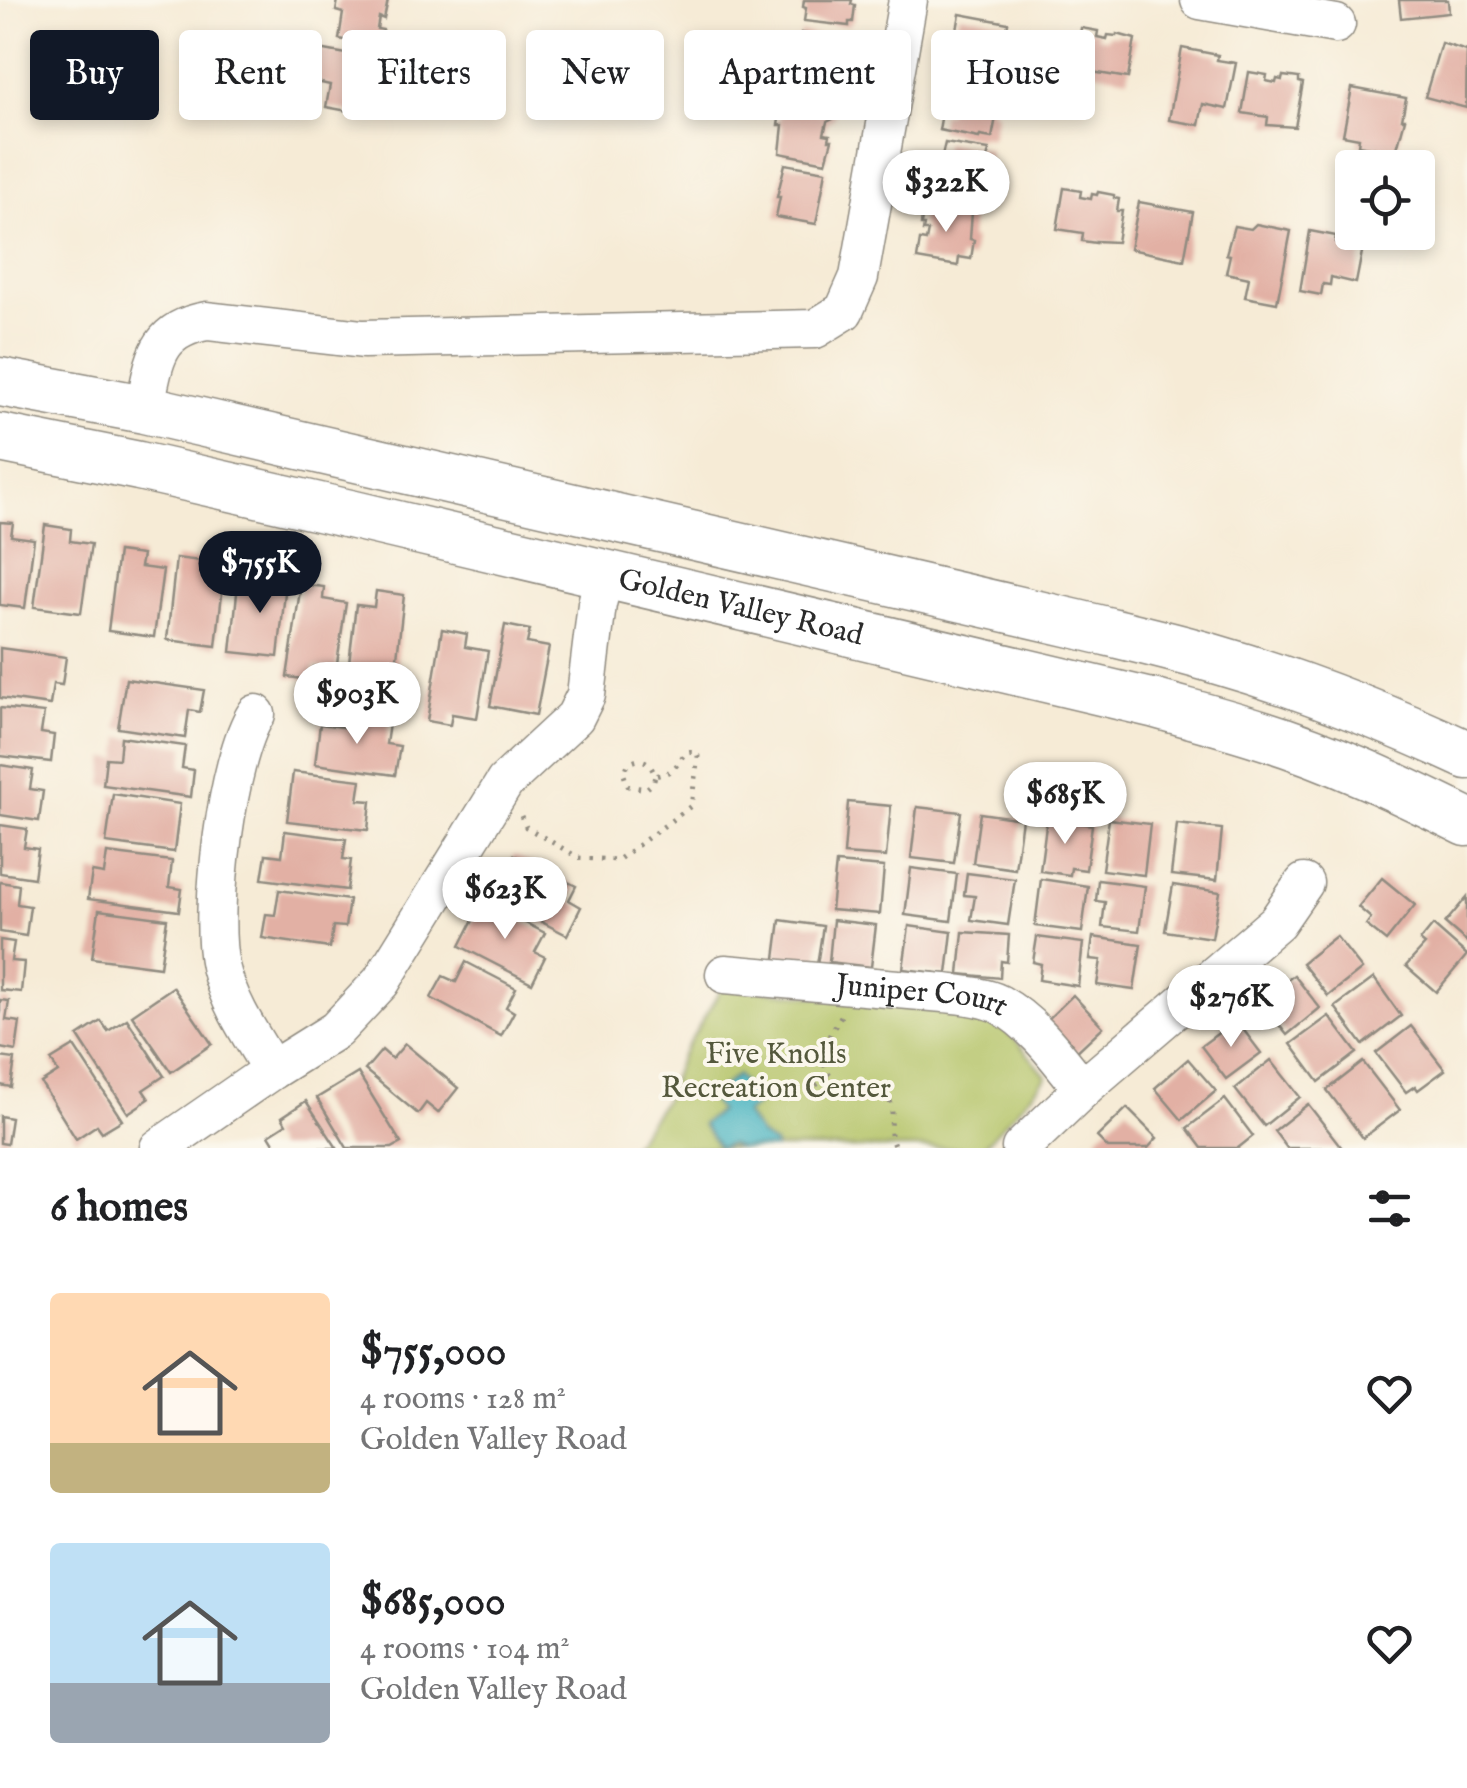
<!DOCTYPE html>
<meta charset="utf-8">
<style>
:root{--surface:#fff;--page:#f2f2f2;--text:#202124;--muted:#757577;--accent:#111827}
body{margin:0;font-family:"IM FELL English",serif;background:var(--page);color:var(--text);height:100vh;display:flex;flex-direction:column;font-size:38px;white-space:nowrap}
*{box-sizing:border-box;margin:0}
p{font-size:32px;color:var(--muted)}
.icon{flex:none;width:55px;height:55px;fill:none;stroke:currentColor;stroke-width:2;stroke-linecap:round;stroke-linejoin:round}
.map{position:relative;height:1148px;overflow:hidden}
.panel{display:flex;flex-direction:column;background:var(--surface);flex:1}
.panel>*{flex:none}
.hud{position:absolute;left:30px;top:30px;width:1408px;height:90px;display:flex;gap:20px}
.controls{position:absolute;left:1335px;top:150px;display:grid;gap:20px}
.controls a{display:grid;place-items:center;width:100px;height:100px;border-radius:10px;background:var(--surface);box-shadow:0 5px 15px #0003;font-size:50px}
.price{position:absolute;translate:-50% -85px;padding:0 22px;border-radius:35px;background:#fff;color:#222;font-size:32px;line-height:65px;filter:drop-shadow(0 2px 5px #0008)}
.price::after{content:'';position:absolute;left:50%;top:60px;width:30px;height:22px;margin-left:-15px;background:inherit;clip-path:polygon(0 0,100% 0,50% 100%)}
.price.active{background:var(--accent);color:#fff}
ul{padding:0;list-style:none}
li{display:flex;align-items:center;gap:30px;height:250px;padding:0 50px}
li span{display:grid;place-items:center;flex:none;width:280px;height:200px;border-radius:10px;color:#555}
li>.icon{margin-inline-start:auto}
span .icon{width:120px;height:120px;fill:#fffc;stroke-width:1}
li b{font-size:42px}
h2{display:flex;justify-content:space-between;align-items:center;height:120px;padding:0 50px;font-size:42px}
.tag{padding:0 35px;border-radius:10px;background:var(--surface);box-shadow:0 5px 15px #0003;font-size:35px;line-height:90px}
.tag.active{background:var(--accent);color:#fff}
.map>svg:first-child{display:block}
</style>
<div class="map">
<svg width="1467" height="1148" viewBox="0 0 1467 1148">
<rect width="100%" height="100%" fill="#fbf7ec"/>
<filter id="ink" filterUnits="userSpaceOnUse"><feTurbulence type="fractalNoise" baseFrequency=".01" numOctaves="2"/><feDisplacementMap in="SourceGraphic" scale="20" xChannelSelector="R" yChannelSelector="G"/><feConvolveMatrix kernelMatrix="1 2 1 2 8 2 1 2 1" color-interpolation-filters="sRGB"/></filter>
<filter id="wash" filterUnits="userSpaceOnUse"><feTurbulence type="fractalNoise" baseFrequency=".0048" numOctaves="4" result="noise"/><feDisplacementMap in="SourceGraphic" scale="40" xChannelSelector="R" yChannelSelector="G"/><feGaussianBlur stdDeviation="2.25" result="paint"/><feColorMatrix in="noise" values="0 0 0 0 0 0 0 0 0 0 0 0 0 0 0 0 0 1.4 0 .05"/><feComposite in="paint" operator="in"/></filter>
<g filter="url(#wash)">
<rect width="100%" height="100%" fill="#f6ebd6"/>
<path fill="#b2c265" stroke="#6e7648" stroke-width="2.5" d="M723,986L990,1016L1015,1039L1047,1077L982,1148H630L665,1099L681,1056Z"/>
<path fill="#44b2c0" stroke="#386e76" stroke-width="2.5" d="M737,1075L758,1103L745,1114L761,1136L775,1145V1148H739L729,1144L719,1148L702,1124L719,1111L709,1097Z"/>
<g id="blocks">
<g fill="#e2b0a4">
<path d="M338,0H388L384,19L379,17L377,29L383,30L379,47L339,39L343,13L336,11Z"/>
<path d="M804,0H852L851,4L855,5L853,22H849V26L804,21L806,8L803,7Z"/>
<path d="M1399,0H1448L1449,13L1401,18Z"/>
<path d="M960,14L1008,23L997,75L950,67Z"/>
<path d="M1081,28L1098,31L1097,37L1107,39L1108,35L1117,36V34L1135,39L1128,78L1074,69Z"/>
<path d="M801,33L848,41L839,95L817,91L816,93L790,86Z"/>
<path d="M1441,43L1467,51L1466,108L1425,97Z"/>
<path d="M314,48L384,61L376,98L372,97L369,115L326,107L330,85L308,80Z"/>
<path d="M1182,48L1218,55L1217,60L1236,63L1227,109L1203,104L1199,125L1169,120Z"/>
<path d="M1249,72L1267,75L1266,81L1276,83L1277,79L1282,80L1283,76L1299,78V82L1303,83L1295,127L1267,125L1268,117L1242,113Z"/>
<path d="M949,75L994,84L991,111L997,112L992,138L980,136L979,138L939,130L942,113L947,114L949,103L943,102Z"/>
<path d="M1352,88L1406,98L1402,119H1405L1396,152L1358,145L1359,138L1343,135Z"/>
<path d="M783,97L830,106L835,111L833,119L827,122L824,134L830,135L829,140H832L826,162L780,153L783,125H778Z"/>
<path d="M945,143L989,150L985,171L997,173L991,207L930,196L932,184H929L934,159L941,160Z"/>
<path d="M785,164L826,171L816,224L776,217L780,197H777Z"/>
<path d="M1064,188L1081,191L1080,197L1091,199L1092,194L1097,195L1098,192L1114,195V198L1119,199L1117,211H1122L1117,242L1096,241V243L1082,241L1083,233L1057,229Z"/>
<path d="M1139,202L1193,212L1184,260L1130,249Z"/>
<path d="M928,203L972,212L970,239L974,240L971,259L959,257L958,266L917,259L920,240L926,241L928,231H923L924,225H921L923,208L927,209Z"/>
<path d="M1256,224L1291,231L1277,303L1245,297L1249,278L1226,273L1230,255L1226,254L1234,226L1251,229Z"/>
<path d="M1310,231L1336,236L1335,242L1346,244L1347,239L1364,242L1356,283L1331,277L1330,285L1323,284L1321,295L1300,291Z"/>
<path d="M0,522L13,523L11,536L34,539L25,608L0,605Z"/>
<path d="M45,525L71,529L70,541L91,544L81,613L34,607Z"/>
<path d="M118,552L142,555L140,567L163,570L154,637L108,631Z"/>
<path d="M176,558L201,561L200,573L224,576L216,646L167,640Z"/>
<path d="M260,571L287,574L278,657L231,652L238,583L259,585Z"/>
<path d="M301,584L324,587L323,599L346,603L336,670L314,667L312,680L287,677Z"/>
<path d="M376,591L404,595L395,676L348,671L356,605L374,607Z"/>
<path d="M505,625L530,630L527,643L549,647L536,715L490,706Z"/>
<path d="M442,629L467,634L465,647L488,651L477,718L452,714L450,725L427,721Z"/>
<path d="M0,648L66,657L62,685L53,684L50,705L0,698Z"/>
<path d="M126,679L204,690L200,712L189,710L185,738L118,728Z"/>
<path d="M0,708L44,713L41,733L54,735L51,762L0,756Z"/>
<path d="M344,718L389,724L386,744L400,746L395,775L315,764L320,724L343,727Z"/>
<path d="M121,737L185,746L182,768L194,770L191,797L103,785L106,758L119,759Z"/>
<path d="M0,765L33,770L30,789L43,791L39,821L0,815Z"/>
<path d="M293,772L361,780L358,800L371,801L368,830L287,821Z"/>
<path d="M113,794L180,804L174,852L106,843Z"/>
<path d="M848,802L891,806L886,857L844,854Z"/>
<path d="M917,807L961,812L954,863L911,858Z"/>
<path d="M980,813L1022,819L1015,869L973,863Z"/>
<path d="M1047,818L1092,825L1086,870L1071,868L1070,875L1040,871Z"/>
<path d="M1109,819L1150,824L1144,875L1102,870Z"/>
<path d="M1177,824L1222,829L1217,880L1171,875Z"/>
<path d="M0,825L27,829L24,847L38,849L34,878L0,873Z"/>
<path d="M285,831L346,839L343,859L351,860L347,890L262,879L266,854L282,856Z"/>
<path d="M107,853L172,861L169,887L182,889L179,911L88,899L92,872L104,874Z"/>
<path d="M514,855L576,886L569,900L581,907L567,935L503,902L514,881L504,876Z"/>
<path d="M836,863L884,867L880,914L831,910Z"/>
<path d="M911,868L957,874L951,921L905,915Z"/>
<path d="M967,873L1015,879L1008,925L971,920L975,896L964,895Z"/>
<path d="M1382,878L1415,905L1386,941L1366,925L1371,918L1358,907Z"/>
<path d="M1041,879L1088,886L1082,932L1035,926Z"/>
<path d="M1098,880L1145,886L1139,931L1102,927L1105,902L1096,901Z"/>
<path d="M0,882L19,885L17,904L30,906L26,936L0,932Z"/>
<path d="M1173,885L1220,892L1212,938L1165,931Z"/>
<path d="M279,890L349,900L345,927L333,926L330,948L262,938L266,914L275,915Z"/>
<path d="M1467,897V942L1445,923Z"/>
<path d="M483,901L545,933L535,952L545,957L532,983L460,946Z"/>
<path d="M99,910L167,919L160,967L92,958Z"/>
<path d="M780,920L823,926L817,965L774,966Z"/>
<path d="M833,920L876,925L871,967L829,962Z"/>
<path d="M1433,925L1467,955L1436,992L1406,966L1425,945L1420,941Z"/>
<path d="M909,926L952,932L947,974L903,969Z"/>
<path d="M963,932L1009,935L1007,962L1001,961L1000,978L959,974Z"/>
<path d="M1336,936L1362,969L1328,996L1302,963Z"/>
<path d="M1037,937L1083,943L1078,986L1039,980L1041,964L1033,962Z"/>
<path d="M1093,937L1141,944L1134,990L1097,985L1101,960L1090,959Z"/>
<path d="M0,940L14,942L11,961L24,962L21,992L0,990Z"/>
<path d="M466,962L516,988L506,1007L514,1012L501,1036L431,998L443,976L456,982Z"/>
<path d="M1294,975L1320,1008L1287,1035L1260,1001Z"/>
<path d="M1374,978L1401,1016L1363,1045L1335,1007Z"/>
<path d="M173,987L212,1044L171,1072L132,1015Z"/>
<path d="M1073,995L1103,1027L1071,1057L1041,1026Z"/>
<path d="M0,1000L9,1001L6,1020L20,1022L16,1051L0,1048Z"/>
<path d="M1329,1016L1357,1053L1319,1082L1291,1044Z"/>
<path d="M127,1019L164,1076L143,1090L149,1099L128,1113L78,1036L101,1021L108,1031Z"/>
<path d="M1236,1020L1261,1053L1226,1079L1201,1046Z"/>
<path d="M1411,1026L1445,1070L1418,1090L1415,1086L1406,1092L1376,1053Z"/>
<path d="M405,1044L458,1088L438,1113L426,1103L418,1114L365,1070L382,1050L392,1059Z"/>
<path d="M74,1046L122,1120L102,1132L97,1125L76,1139L41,1083L58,1072L51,1060Z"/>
<path d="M0,1057L15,1059L11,1087L0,1085Z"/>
<path d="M1188,1059L1216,1091L1182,1120L1155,1088Z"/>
<path d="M1271,1060L1300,1097L1264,1126L1235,1089Z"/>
<path d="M1363,1062L1400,1110L1363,1138L1327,1090Z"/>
<path d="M358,1073L401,1143L392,1148H347L317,1098Z"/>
<path d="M1225,1099L1253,1136L1238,1148H1202L1187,1128Z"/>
<path d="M306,1101L337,1148H277L269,1135L286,1124L282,1117Z"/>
<path d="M1308,1104L1342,1148H1287L1274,1131Z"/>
<path d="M1127,1108L1157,1138L1148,1148H1108L1097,1137Z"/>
<path d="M0,1116L11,1118L7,1144L0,1143Z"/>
</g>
</g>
</g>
<g filter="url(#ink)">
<use href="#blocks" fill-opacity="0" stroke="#908b80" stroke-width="2.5"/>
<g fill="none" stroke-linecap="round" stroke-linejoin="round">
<defs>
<g id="minor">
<path d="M1200,0L1336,24"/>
<path d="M144,409C155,364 153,330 207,321L363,339L815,329L844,311L859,277L908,0"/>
<path d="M256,714C227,759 208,913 220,966C229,1004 252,1037 272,1070"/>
<path id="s1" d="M725,974L944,993C962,995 983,996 999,1004C1034,1023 1059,1059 1083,1089"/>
<path d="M159,1148L272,1070L336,1030L381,982L505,782L575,717L586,695L597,604L604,575"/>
<path d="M1021,1148L1087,1085L1277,922L1304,883"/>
</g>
<g id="major">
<path d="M0,382L144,409L1081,625C1126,636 1171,646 1215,659C1302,684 1385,717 1467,755"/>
<path id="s2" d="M0,438L139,466L354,515L1156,704C1191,714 1226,723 1260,734C1332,756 1400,789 1467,822"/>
</g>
</defs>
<use href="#minor" stroke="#908b80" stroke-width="41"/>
<use href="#major" stroke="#908b80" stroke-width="51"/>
<g stroke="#908b80" stroke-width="5" stroke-dasharray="2.5 8" stroke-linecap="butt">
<path d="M521,816L526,827L579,858L618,860L691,806L698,756L696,752C682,749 684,758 675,767C670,773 663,774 655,776C650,761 642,756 628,764L624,775L628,786L646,789L653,783L655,776"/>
<path d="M841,1016C824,1045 810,1060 841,1087C863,1086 893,1082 892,1115C891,1129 889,1135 895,1148"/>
<path d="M816,1085L829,1076"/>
</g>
<use href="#minor" stroke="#fff" stroke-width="38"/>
<use href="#major" stroke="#fff" stroke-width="48"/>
</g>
</g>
<g text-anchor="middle" stroke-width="8" stroke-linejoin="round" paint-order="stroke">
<g font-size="30" fill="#2b2b2b" stroke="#fbf7ec">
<text dy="10" stroke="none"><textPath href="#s2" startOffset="760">Golden Valley Road</textPath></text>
<text dy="10" stroke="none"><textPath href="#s1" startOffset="198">Juniper Court</textPath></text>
</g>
<g font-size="30" fill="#54583c" stroke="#fbf7ec">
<text x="776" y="1063">Five Knolls<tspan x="776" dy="34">Recreation Center</tspan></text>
</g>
</g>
</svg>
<div class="controls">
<a><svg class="icon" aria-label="locate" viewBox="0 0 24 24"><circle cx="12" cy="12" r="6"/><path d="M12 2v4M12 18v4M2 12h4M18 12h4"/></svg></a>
</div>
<b class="price" style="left:946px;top:235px">$322K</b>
<b class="price active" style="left:260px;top:616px">$755K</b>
<b class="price" style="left:357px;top:747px">$903K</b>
<b class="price" style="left:1065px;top:847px">$685K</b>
<b class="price" style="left:505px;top:942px">$623K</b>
<b class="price" style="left:1231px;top:1050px">$276K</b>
<div class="hud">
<a class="tag active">Buy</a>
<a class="tag">Rent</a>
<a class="tag">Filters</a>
<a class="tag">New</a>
<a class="tag">Apartment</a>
<a class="tag">House</a>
</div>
</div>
<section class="panel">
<h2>6 homes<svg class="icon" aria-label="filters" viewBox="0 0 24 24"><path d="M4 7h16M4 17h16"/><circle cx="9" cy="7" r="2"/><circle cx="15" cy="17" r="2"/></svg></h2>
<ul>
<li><span style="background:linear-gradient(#ffd9b3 75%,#c2b280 0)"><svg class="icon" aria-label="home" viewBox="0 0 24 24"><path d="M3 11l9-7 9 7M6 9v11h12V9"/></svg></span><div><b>$755,000</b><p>4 rooms · 128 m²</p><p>Golden Valley Road</p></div><svg class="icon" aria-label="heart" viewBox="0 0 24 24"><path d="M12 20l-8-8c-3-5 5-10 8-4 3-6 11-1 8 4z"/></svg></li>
<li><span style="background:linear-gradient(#bfe0f5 70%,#9aa5b1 0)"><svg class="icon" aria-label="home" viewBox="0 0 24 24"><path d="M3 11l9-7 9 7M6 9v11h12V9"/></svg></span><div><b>$685,000</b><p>4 rooms · 104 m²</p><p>Golden Valley Road</p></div><svg class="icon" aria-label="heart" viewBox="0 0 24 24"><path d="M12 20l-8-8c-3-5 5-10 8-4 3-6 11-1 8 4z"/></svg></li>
</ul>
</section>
